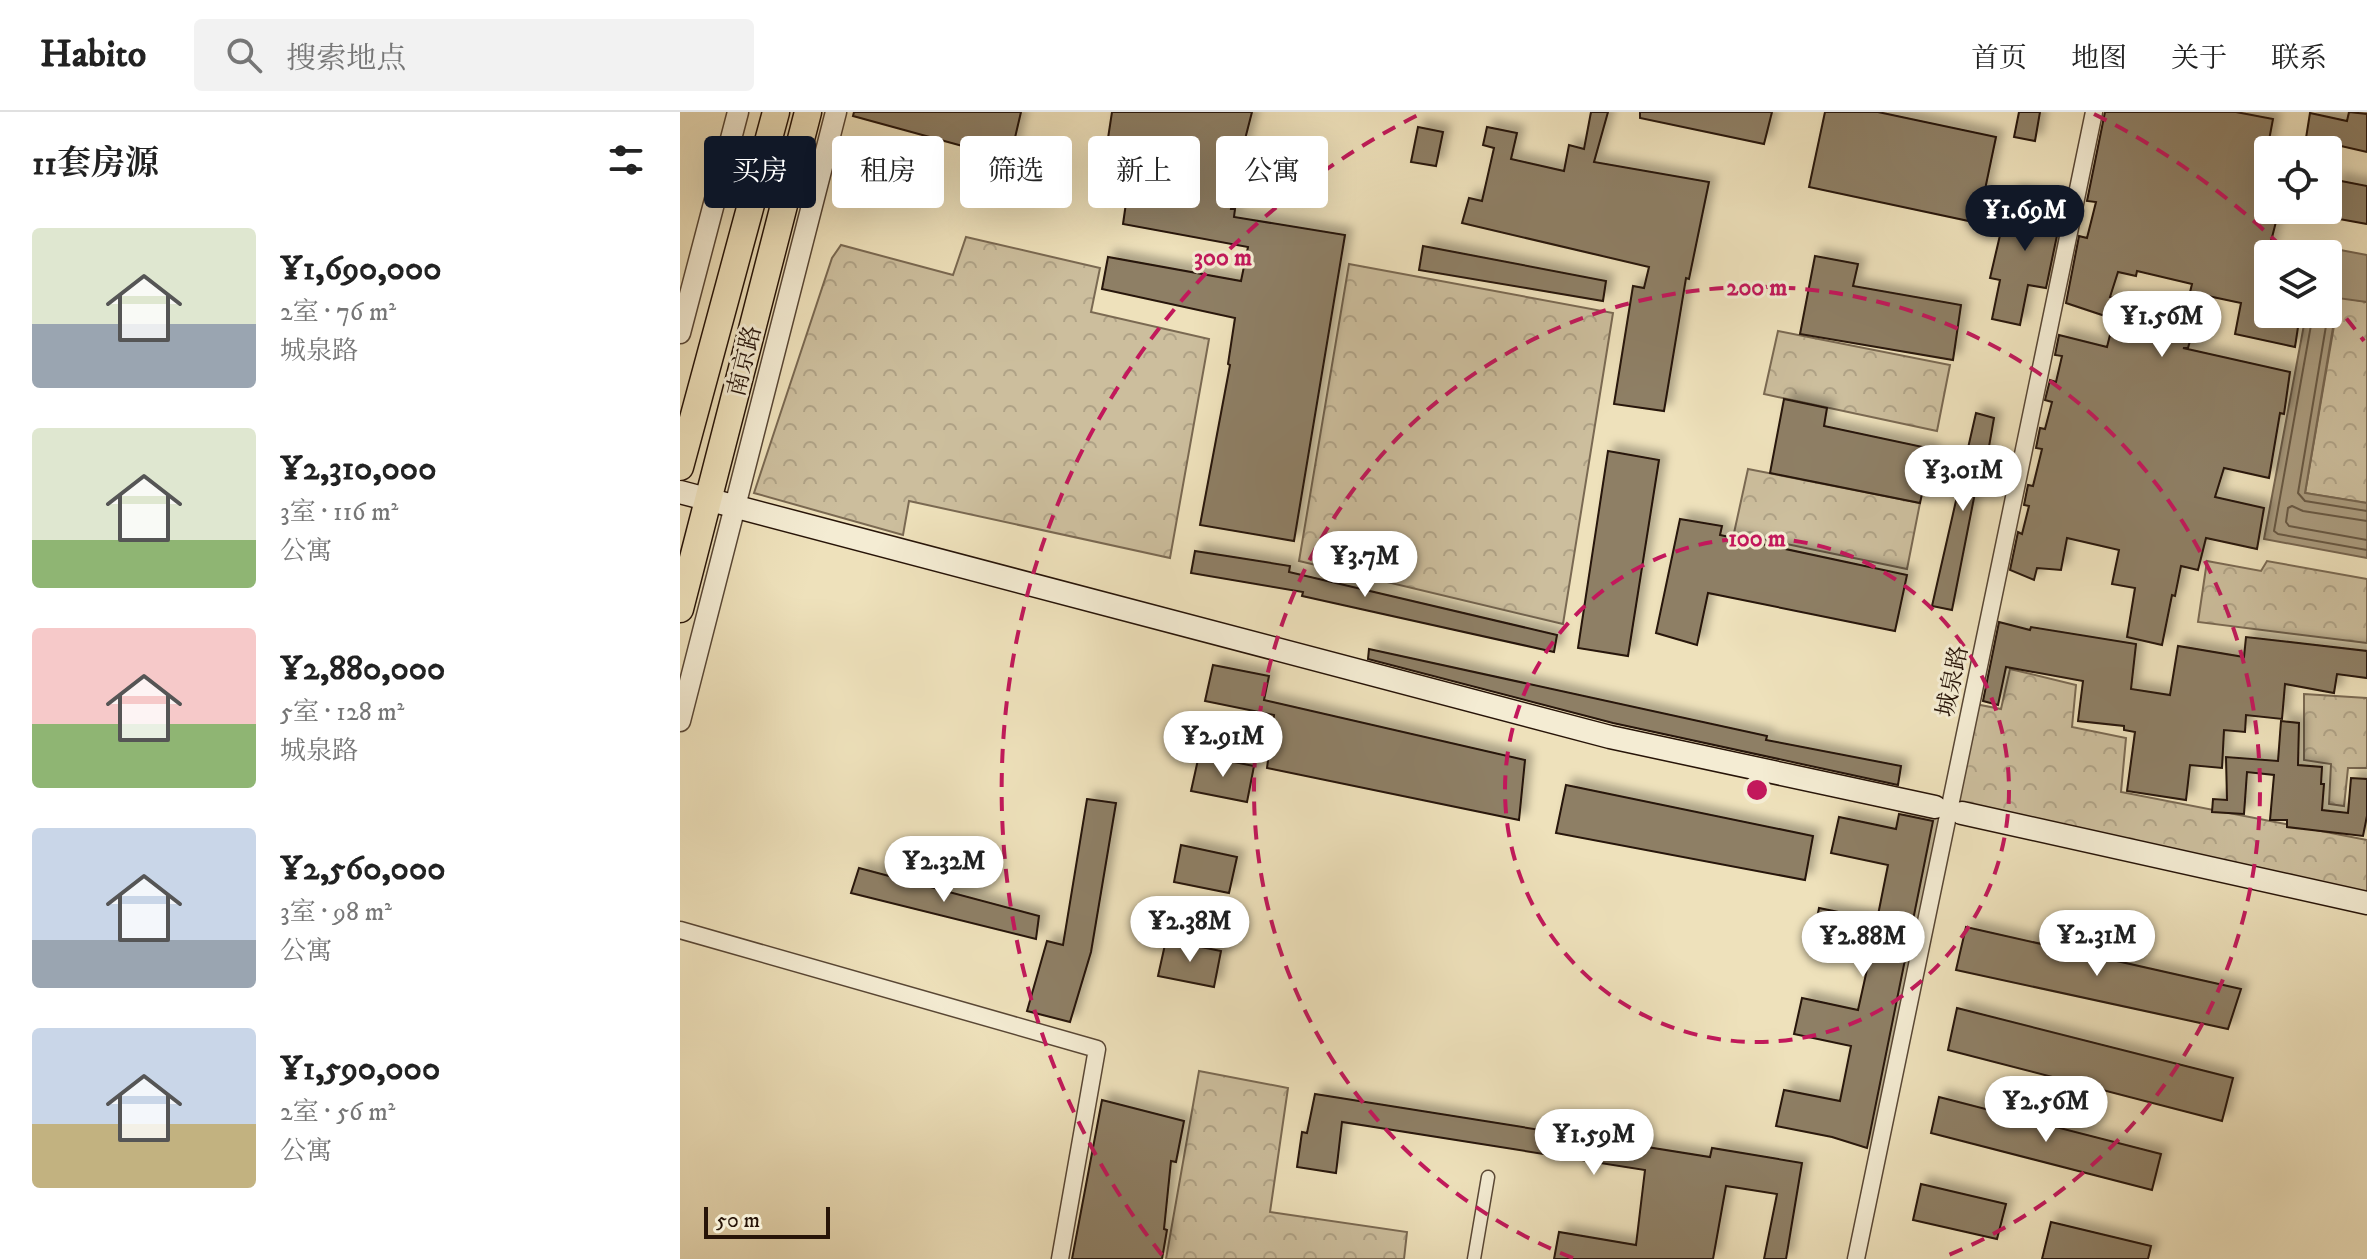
<!DOCTYPE html>
<html lang="zh">
<meta charset="utf-8">
<style>
:root{--surface:#fff;--page:#f2f2f2;--text:#222;--muted:#767676;--line:#e0e0e0;--accent:#111827}
body{margin:0;font-family:"IM FELL DW Pica","Noto Serif SC",serif;background:var(--page);color:var(--text);height:100vh;display:flex;flex-direction:column;font-size:30px;white-space:nowrap}
*{box-sizing:border-box;margin:0}
p{font-size:26px;color:var(--muted)}
.icon{flex:none;width:44px;height:44px;fill:none;stroke:currentColor;stroke-width:2;stroke-linecap:round;stroke-linejoin:round}
.map{position:relative;flex:1;overflow:hidden}
.sheet{display:flex;flex-direction:column;background:var(--surface);width:680px}
.sheet>*{flex:none}
.guide{position:absolute;left:24px;top:24px;width:760px;height:72px;display:flex;gap:16px}
.buttons{position:absolute;left:1574px;top:24px;display:grid;gap:16px}
.buttons a{display:grid;place-items:center;width:88px;height:88px;border-radius:8px;background:var(--surface);box-shadow:0 8px 32px #0002;font-size:40px}
.scale{position:absolute;left:24px;bottom:20px;width:126px;box-sizing:border-box;padding-left:8px;border:4px solid #271408;border-top:0;font-size:22px;line-height:28px;white-space:nowrap;color:#271408;-webkit-text-stroke:6px #f4ecd3;paint-order:stroke}
.price{position:absolute;translate:-50% -68px;padding:0 18px;border-radius:28px;background:#fff;color:#222;font-size:26px;line-height:52px;filter:drop-shadow(0 2px 4px #0008)}
.price::after{content:'';position:absolute;left:50%;top:48px;width:24px;height:18px;margin-left:-12px;background:inherit;clip-path:polygon(0 0,100% 0,50% 100%)}
.price.current{background:var(--accent);color:#fff}
ul{padding:0;list-style:none}
li{display:flex;align-items:center;gap:24px;height:200px;padding:0 32px}
li span{display:grid;place-items:center;flex:none;width:224px;height:160px;border-radius:8px;color:#555}
li>.icon{margin-inline-start:auto}
span .icon{width:96px;height:96px;fill:#fffc;stroke-width:1}
li b{font-size:34px}
h2{display:flex;justify-content:space-between;align-items:center;height:96px;padding:0 32px;font-size:34px}
.tag{padding:0 28px;border-radius:8px;background:var(--surface);box-shadow:0 8px 32px #0002;font-size:28px;line-height:72px}
.tag.current{background:var(--accent);color:#fff}
header{display:flex;align-items:center;gap:48px;box-sizing:border-box;height:112px;padding:0 40px;background:var(--surface);border-bottom:2px solid var(--line)}
header strong{font-size:38px}
nav{display:flex;gap:44px;margin-inline-start:auto;font-size:28px}
.search{width:560px;height:72px;background:var(--page);display:flex;align-items:center;gap:20px;box-sizing:border-box;padding:0 28px;border-radius:8px;color:var(--muted);font-size:30px}
main{display:flex;flex:1;min-height:0}
.map>svg:first-child{display:block}
</style>
<header>
<strong>Habito</strong>
<div class="search"><svg class="icon" aria-label="search" viewBox="0 0 24 24"><circle cx="10" cy="10" r="6"/><path d="M15 15l6 6"/></svg>搜索地点</div>
<nav><a>首页</a><a>地图</a><a>关于</a><a>联系</a></nav>
</header>
<main>
<section class="sheet">
<h2>11套房源<svg class="icon" aria-label="filters" viewBox="0 0 24 24"><path d="M4 7h16M4 17h16"/><circle cx="9" cy="7" r="2"/><circle cx="15" cy="17" r="2"/></svg></h2>
<ul>
<li><span style="background:linear-gradient(#dfe7d0 60%,#9aa5b1 0)"><svg class="icon" aria-label="home" viewBox="0 0 24 24"><path d="M3 11l9-7 9 7M6 9v11h12V9"/></svg></span><div><b>¥1,690,000</b><p>2室 · 76 m²</p><p>城泉路</p></div></li>
<li><span style="background:linear-gradient(#dfe7d0 70%,#8fb573 0)"><svg class="icon" aria-label="home" viewBox="0 0 24 24"><path d="M3 11l9-7 9 7M6 9v11h12V9"/></svg></span><div><b>¥2,310,000</b><p>3室 · 116 m²</p><p>公寓</p></div></li>
<li><span style="background:linear-gradient(#f6c9c9 60%,#8fb573 0)"><svg class="icon" aria-label="home" viewBox="0 0 24 24"><path d="M3 11l9-7 9 7M6 9v11h12V9"/></svg></span><div><b>¥2,880,000</b><p>5室 · 128 m²</p><p>城泉路</p></div></li>
<li><span style="background:linear-gradient(#c9d6e8 70%,#9aa5b1 0)"><svg class="icon" aria-label="home" viewBox="0 0 24 24"><path d="M3 11l9-7 9 7M6 9v11h12V9"/></svg></span><div><b>¥2,560,000</b><p>3室 · 98 m²</p><p>公寓</p></div></li>
<li><span style="background:linear-gradient(#c9d6e8 60%,#c2b280 0)"><svg class="icon" aria-label="home" viewBox="0 0 24 24"><path d="M3 11l9-7 9 7M6 9v11h12V9"/></svg></span><div><b>¥1,590,000</b><p>2室 · 56 m²</p><p>公寓</p></div></li>
</ul>
</section>
<div class="map">
<svg width="1687" height="1147" viewBox="0 0 1687 1147">
<defs>
<pattern id="park-crowns" width="20" height="18" patternUnits="userSpaceOnUse" patternTransform="scale(2)"><rect width="20" height="18" fill="#ccbe9d"/><path d="M2 6a3 3 0 1 1 6 0M12 15a3 3 0 1 1 6 0" fill="none" stroke="#afa286"/></pattern>
<filter id="shadow"><feDropShadow dx="7" dy="-7" stdDeviation="4" flood-color="#0004"/></filter>
</defs>
<rect width="100%" height="100%" fill="#eee1bb"/>
<filter id="stains"><feTurbulence type="fractalNoise" baseFrequency=".0025" numOctaves="4"/><feColorMatrix values="0 0 0 0 .2 0 0 0 0 .09 0 0 0 0 .02 0 0 0 .5 -.17"/></filter>
<radialGradient id="worn" r=".72"><stop offset=".6" stop-color="#630" stop-opacity="0"/><stop offset="1" stop-color="#630" stop-opacity=".3"/></radialGradient>
<g fill="url(#park-crowns)" stroke="#7a6952" stroke-width="2">
<path d="M286,125L420,156L411,200L529,227L490,446L229,389L223,423L74,381L152,146L161,133L273,163Z"/>
<path d="M669,152L933,201L883,512L619,449Z"/>
<path d="M1659,185L1687,190V391L1625,381Z"/>
<path d="M1098,219L1270,253L1257,319L1084,282Z"/>
<path d="M1068,357L1240,391L1227,457L1054,421Z"/>
<path d="M1527,449L1581,459L1587,449L1687,467V531L1518,510Z"/>
<path d="M1330,557L1396,573L1392,615L1446,626L1441,680L1687,728V783L1277,691L1295,592L1321,597Z"/>
<path d="M1624,582L1687,586V656H1668L1664,694L1649,692L1651,652L1624,648Z"/>
<path d="M519,959L608,976L590,1100L727,1120L724,1147H486Z"/>
</g>
<path fill="#aa9b7e" stroke="#76654f" stroke-width="2" d="M1639,134L1687,143V190L1658,186L1625,381L1687,391V446L1584,427L1626,202H1648V142H1637Z"/>
<g fill="none" stroke-linecap="round" stroke-linejoin="round">
<g stroke="#685843" stroke-width="2">
<path d="M1633,202L1594,419L1598,422L1687,438"/>
<path d="M1648,202L1618,381L1625,389L1687,399"/>
<path d="M1687,409L1623,399L1612,394L1608,396L1606,410L1609,414L1687,428"/>
</g>
</g>
<g fill="#8e7f65" stroke="#271408" stroke-width="2" fill-rule="evenodd" filter="url(#shadow)">
<path d="M174,0H341L330,47L173,4Z"/>
<path d="M432,0H572L563,35L561,34L551,97H555L554,105L665,123L614,429L520,413L550,253L548,252L555,206L422,177L428,145L561,169L568,135L443,112L450,63L423,59Z"/>
<path d="M911,0H928L914,50L1029,70L1009,167L1006,166L984,299L934,292L953,174L964,176L969,155L782,111L789,86L802,89L814,36L803,33L807,15L837,21L831,47L884,59L889,33L904,37Z"/>
<path d="M960,0H1092L1084,32L960,6Z"/>
<path d="M1145,0H1198L1316,25L1298,111L1129,75Z"/>
<path d="M1339,0H1360L1355,29L1334,25Z"/>
<path d="M1425,0H1556L1593,7L1586,44H1588V98H1599L1577,184L1588,186V202H1620L1615,235L1555,222L1561,191L1523,183L1508,236H1503L1610,260L1604,302L1600,301L1589,366L1544,356L1535,385L1584,396L1577,437L1526,426L1518,458L1501,454L1495,484L1492,483L1482,533L1447,525L1455,476L1432,472L1439,438L1387,426L1381,458L1357,456L1354,468L1330,458L1338,420L1342,422L1349,394L1344,393L1348,373L1353,374L1362,337L1356,336L1360,316L1365,317L1372,290L1365,288L1370,268L1376,270L1382,244L1375,243L1379,223L1427,235L1434,207L1386,191L1399,124L1407,126L1416,90L1407,89ZM1457,159L1512,172L1504,205L1430,185L1438,160L1456,164Z"/>
<path d="M1669,0L1687,2V40L1626,26L1630,1L1667,9Z"/>
<path d="M738,15L763,20L756,54L731,50Z"/>
<path d="M1656,68L1687,74V112L1648,105Z"/>
<path d="M1333,80L1384,90L1366,176L1348,173L1340,213L1312,207L1320,168L1310,166L1321,119L1325,120Z"/>
<path d="M743,134L926,169L923,189L739,158Z"/>
<path d="M1135,144L1178,152L1173,174L1281,193L1273,248L1120,222Z"/>
<path d="M1104,287L1147,296L1144,314L1252,337L1240,391L1090,361Z"/>
<path d="M1296,301L1314,306L1307,346L1302,345L1272,498L1252,494Z"/>
<path d="M928,339L979,348L948,544L898,536Z"/>
<path d="M1000,407L1042,414L1040,423L1227,463L1215,519L1028,481L1017,533L976,521Z"/>
<path d="M515,439L610,454L609,460L877,523L874,540L622,484L623,480L511,461Z"/>
<path d="M1319,510L1350,518L1351,515L1456,532L1451,577L1490,583L1498,534L1564,545L1566,525L1687,539V566L1657,562L1654,581L1605,572L1602,607L1566,603L1565,620L1544,618L1542,656L1510,653L1506,688L1447,679L1455,620L1444,618V614L1398,609L1403,569L1326,555L1318,593L1303,589Z"/>
<path d="M689,537L1087,624L1086,628L1221,654L1218,673L933,611L688,547Z"/>
<path d="M533,553L589,564L584,588L845,648L839,708L587,656L594,603L525,589Z"/>
<path d="M1601,609L1619,611L1618,653L1642,655L1641,672H1644L1642,698L1668,701L1671,666L1687,667V704L1683,724L1607,715V708H1590L1594,663L1567,660L1564,702L1532,700L1533,687L1547,688L1546,645L1598,649Z"/>
<path d="M519,643L574,654L567,690L511,679Z"/>
<path d="M886,673L1133,724L1125,768L876,721Z"/>
<path d="M407,687L436,691L411,840L390,910L347,899L367,829L383,833Z"/>
<path d="M1219,702L1253,709L1187,1036L1152,1025L1096,1014L1104,978L1160,989L1171,934L1114,922L1122,886L1178,898L1190,844L1132,832L1139,796L1197,808L1208,753L1151,741L1159,705L1216,717Z"/>
<path d="M501,733L557,745L549,781L494,770Z"/>
<path d="M179,756L359,804L356,827L171,781Z"/>
<path d="M1286,815L1561,877L1548,917L1276,858Z"/>
<path d="M486,828L541,839L534,875L478,864Z"/>
<path d="M1277,896L1553,966L1542,1009L1268,938Z"/>
<path d="M635,982L1030,1045L1032,1036L1122,1051L1106,1147H1084L1097,1082L1046,1074L1033,1147H874L879,1120L956,1133L965,1058L662,1010L656,1061L617,1055L622,1020L627,1021Z"/>
<path d="M1259,985L1481,1042L1472,1078L1251,1021Z"/>
<path d="M422,988L504,1009L496,1050L491,1049L484,1117L487,1118L482,1147H392Z"/>
<path d="M1241,1072L1326,1092L1317,1127L1233,1108Z"/>
<path d="M1371,1110L1471,1134L1468,1147H1362Z"/>
</g>
<g fill="none" stroke-linecap="round" stroke-linejoin="round">
<defs>
<path id="pedestrian" d="M794,1147L808,1065"/>
<g id="minor">
<path d="M0,818L417,937L380,1147"/>
<path d="M1176,1147L1414,0"/>
</g>
<g id="tertiary">
<path d="M0,221L58,0"/>
<path d="M0,609L156,0"/>
</g>
<g id="secondary">
<path d="M0,380L930,625L1255,695"/>
<path d="M1282,701L1687,791"/>
</g>
<g id="primary">
<path d="M0,355L96,0"/>
<path d="M0,497L128,0"/>
</g>
</defs>
<use href="#pedestrian" stroke="#594735" stroke-width="15"/>
<use href="#minor" stroke="#594735" stroke-width="19"/>
<use href="#tertiary" stroke="#594735" stroke-width="23"/>
<use href="#secondary" stroke="#271408" stroke-width="25"/>
<use href="#primary" stroke="#271408" stroke-width="29"/>
<use href="#pedestrian" stroke="#f4ecd3" stroke-width="12"/>
<use href="#minor" stroke="#f4ecd3" stroke-width="16"/>
<use href="#tertiary" stroke="#f4ecd3" stroke-width="20"/>
<use href="#secondary" stroke="#f4ecd3" stroke-width="22"/>
<use href="#primary" stroke="#eee1bb" stroke-width="26"/>
</g>
<g fill="none" stroke="#c2185b" stroke-width="4" stroke-dasharray="14 10">
<circle cx="1077" cy="678" r="252"/>
<path d="M893 1146A503 503 0 1 1 1261 1146"/>
<path d="M482 1143A755 755 0 0 1 740 2M1414 2A755 755 0 0 1 1606 139M1651 188A755 755 0 0 1 1684 229"/>
</g>
<g text-anchor="middle" stroke-width="6" stroke-linejoin="round" paint-order="stroke">
<g font-size="24" fill="#271408" stroke="#f4ecd3">
<text transform="translate(64 249) rotate(-76)" y="8">南京路</text>
<text transform="translate(1272 569) rotate(-78)" y="8">城泉路</text>
</g>
</g>
<circle cx="1077" cy="678" r="12" fill="#c2185b" stroke="#f4ecd3" stroke-width="4"/>
<g font-size="24" text-anchor="middle" font-weight="bold" fill="#c2185b" stroke="#f4ecd3" stroke-width="6" stroke-linejoin="round" paint-order="stroke">
<text x="543" y="153">300 m</text>
<text x="1077" y="183">200 m</text>
<text x="1077" y="434">100 m</text>
</g>
<rect width="100%" height="100%" filter="url(#stains)"/>
<rect width="100%" height="100%" fill="url(#worn)"/>
</svg>
<div class="buttons">
<a><svg class="icon" aria-label="locate" viewBox="0 0 24 24"><circle cx="12" cy="12" r="6"/><path d="M12 2v4M12 18v4M2 12h4M18 12h4"/></svg></a>
<a><svg class="icon" aria-label="layers" viewBox="0 0 24 24"><path d="M12 4l9 5-9 5-9-5zM3 14l9 5 9-5"/></svg></a>
</div>
<div class="scale">50 m</div>
<b class="price current" style="left:1345px;top:141px">¥1.69M</b>
<b class="price" style="left:1482px;top:247px">¥1.56M</b>
<b class="price" style="left:1283px;top:401px">¥3.01M</b>
<b class="price" style="left:685px;top:487px">¥3.7M</b>
<b class="price" style="left:543px;top:667px">¥2.91M</b>
<b class="price" style="left:264px;top:792px">¥2.32M</b>
<b class="price" style="left:510px;top:852px">¥2.38M</b>
<b class="price" style="left:1417px;top:866px">¥2.31M</b>
<b class="price" style="left:1183px;top:867px">¥2.88M</b>
<b class="price" style="left:1366px;top:1032px">¥2.56M</b>
<b class="price" style="left:914px;top:1065px">¥1.59M</b>
<div class="guide">
<a class="tag current">买房</a>
<a class="tag">租房</a>
<a class="tag">筛选</a>
<a class="tag">新上</a>
<a class="tag">公寓</a>
</div>
</div>
</main>
